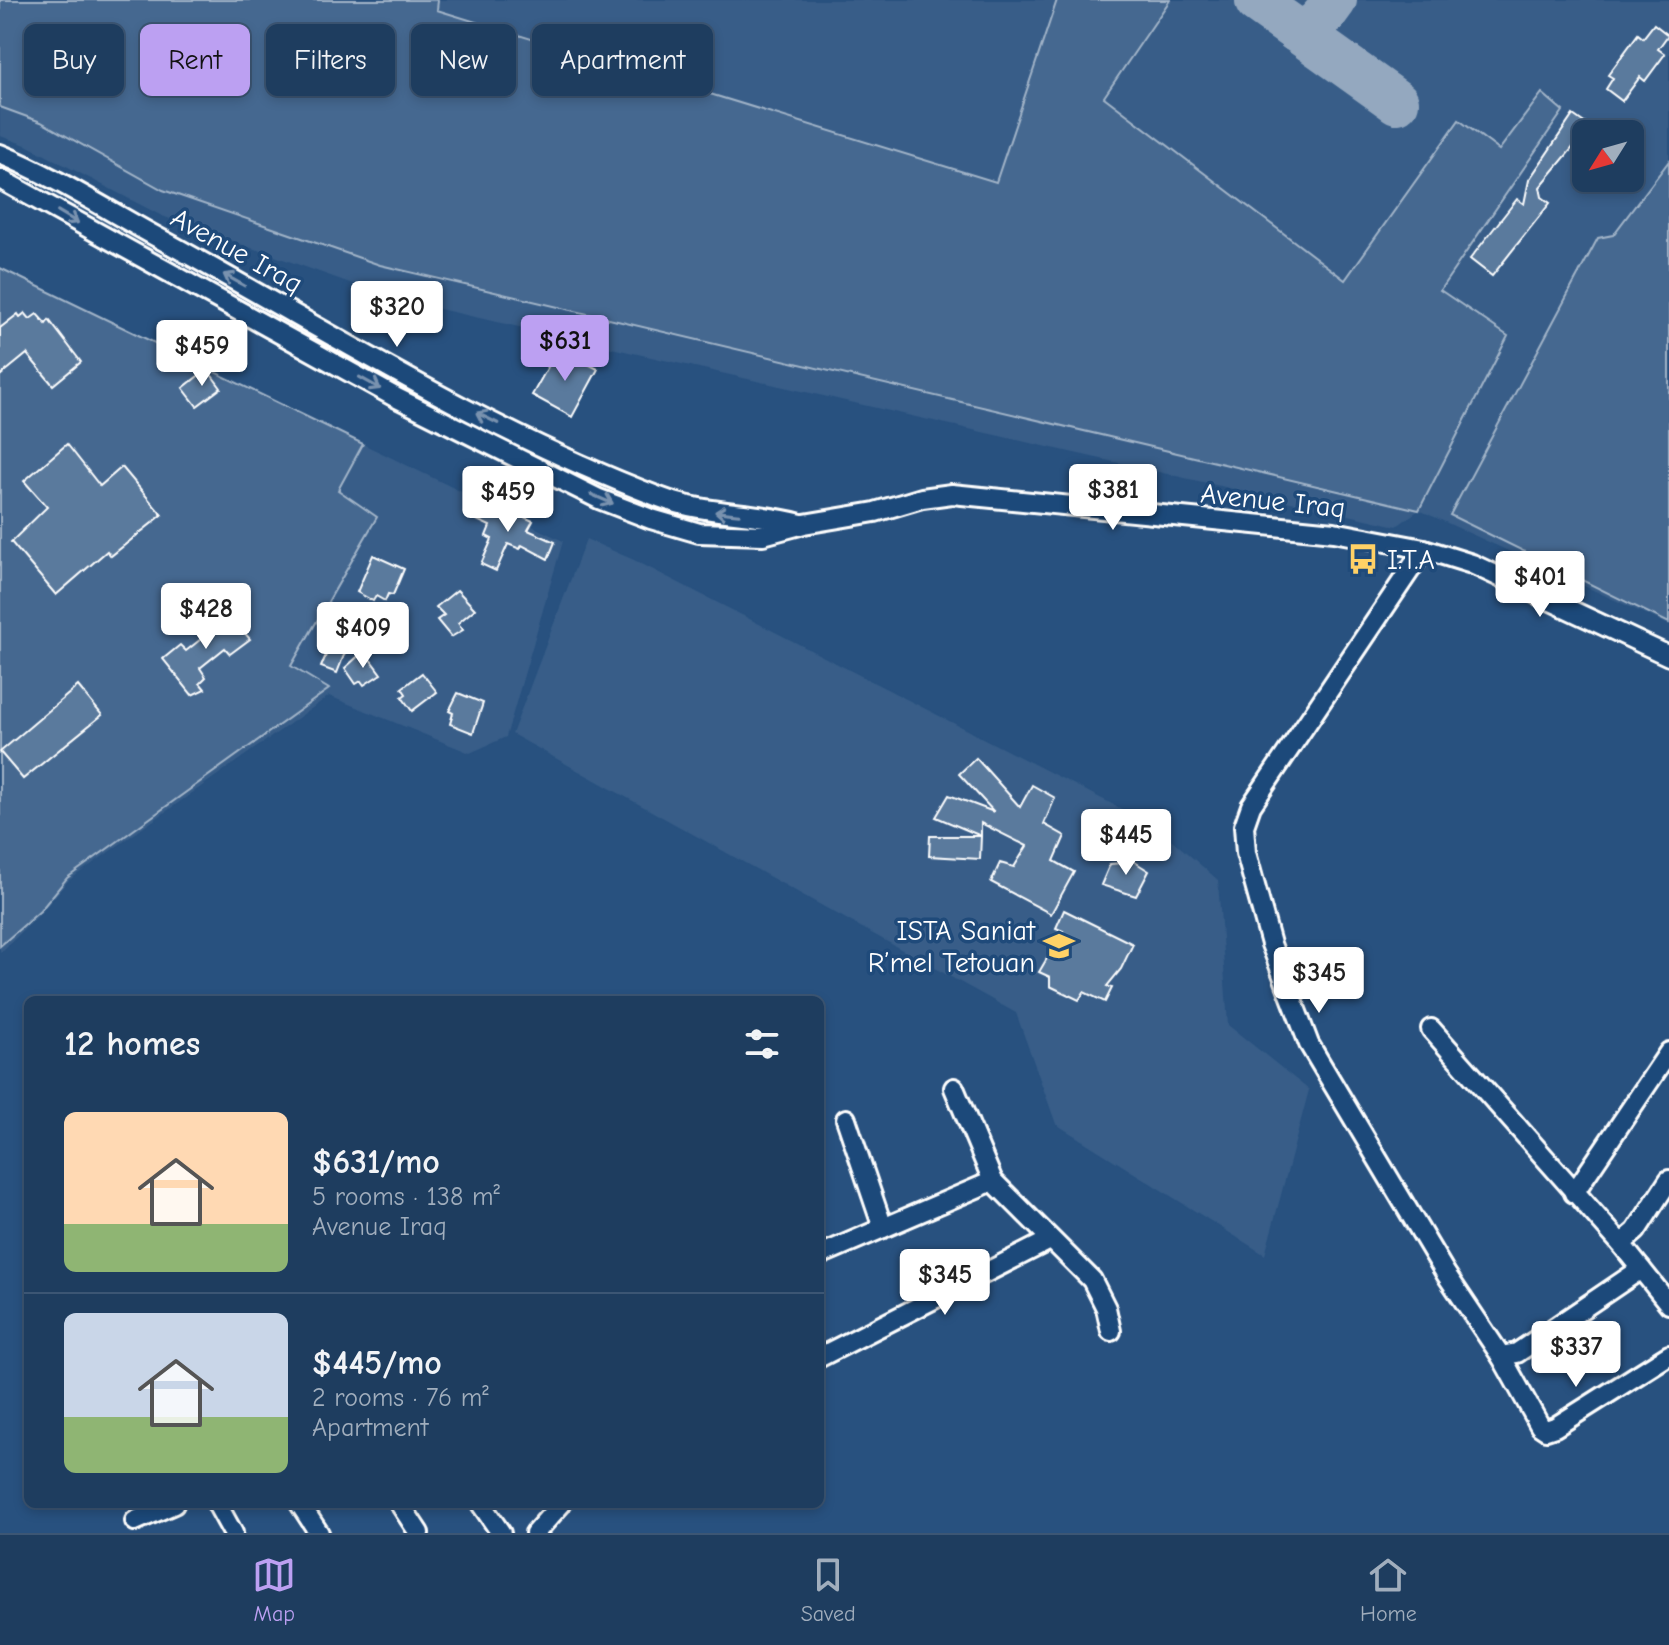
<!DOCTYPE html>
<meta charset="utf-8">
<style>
:root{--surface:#1e3d5f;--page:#264465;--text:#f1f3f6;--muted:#a1aebd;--line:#3c5674;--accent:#bca0f2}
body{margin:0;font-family:"Comic Neue",sans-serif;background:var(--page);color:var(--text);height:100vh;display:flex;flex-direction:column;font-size:30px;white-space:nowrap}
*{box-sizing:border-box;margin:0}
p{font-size:26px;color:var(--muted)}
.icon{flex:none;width:44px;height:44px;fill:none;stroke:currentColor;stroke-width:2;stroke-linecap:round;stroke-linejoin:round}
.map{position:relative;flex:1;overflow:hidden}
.drawer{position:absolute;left:24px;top:996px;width:800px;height:512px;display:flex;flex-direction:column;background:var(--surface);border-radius:12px;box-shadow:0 4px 12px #0003,0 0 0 2px var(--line)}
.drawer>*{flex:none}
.top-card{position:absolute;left:24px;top:24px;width:800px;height:72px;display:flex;gap:16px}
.needle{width:52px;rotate:233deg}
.controls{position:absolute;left:1572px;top:120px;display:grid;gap:16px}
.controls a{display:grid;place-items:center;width:72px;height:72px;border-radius:12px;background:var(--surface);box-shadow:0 4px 12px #0003,0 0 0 2px var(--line);font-size:40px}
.price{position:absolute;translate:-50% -68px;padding:0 18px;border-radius:8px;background:#fff;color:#222;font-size:26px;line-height:52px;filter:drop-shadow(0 2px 4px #0008)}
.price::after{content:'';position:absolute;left:50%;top:48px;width:24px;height:18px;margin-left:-12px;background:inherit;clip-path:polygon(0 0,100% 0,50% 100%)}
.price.active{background:var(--accent);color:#111}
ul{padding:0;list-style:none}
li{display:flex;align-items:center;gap:24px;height:200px;padding:0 40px}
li+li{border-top:2px solid var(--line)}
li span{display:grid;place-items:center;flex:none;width:224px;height:160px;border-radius:12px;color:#555}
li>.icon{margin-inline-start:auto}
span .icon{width:96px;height:96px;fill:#fffc;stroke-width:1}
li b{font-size:34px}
h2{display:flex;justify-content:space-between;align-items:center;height:96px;padding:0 40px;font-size:34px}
.tag{padding:0 28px;border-radius:12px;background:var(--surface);box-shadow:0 4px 12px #0003,0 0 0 2px var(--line);font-size:28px;line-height:72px}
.tag.active{background:var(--accent);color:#111}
.dock{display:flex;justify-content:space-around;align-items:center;height:112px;border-top:2px solid var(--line);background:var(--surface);font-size:22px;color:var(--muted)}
.dock a{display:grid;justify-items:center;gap:4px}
.dock .active{color:var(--accent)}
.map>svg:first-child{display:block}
</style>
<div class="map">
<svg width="1669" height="1533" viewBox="0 0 1669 1533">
<rect width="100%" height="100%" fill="#28517f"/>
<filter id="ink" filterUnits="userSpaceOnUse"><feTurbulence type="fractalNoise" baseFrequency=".0125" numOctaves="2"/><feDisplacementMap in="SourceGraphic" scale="16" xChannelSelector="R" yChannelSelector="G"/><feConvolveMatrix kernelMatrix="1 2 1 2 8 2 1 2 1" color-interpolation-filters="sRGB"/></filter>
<g filter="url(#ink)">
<g fill="#375d88" fill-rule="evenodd">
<path d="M0,0H1669V625L1419,510L1397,526L395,299L162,216L26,145L0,136ZM1586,134H1630V178H1586Z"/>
<path d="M0,268L563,541L506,737L470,753L329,696L68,881L37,917L0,953Z"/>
<path d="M586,539L634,560L1157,827L1218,880L1228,1025L1309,1090L1265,1255L1056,1124L1016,1013L512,734Z"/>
</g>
<g fill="#446890" stroke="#a2b4c8" stroke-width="2">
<path d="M0,0H438L437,10L996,182L1057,0H1170L1104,97L1345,280L1459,120L1499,150L1542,93L1563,111L1440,290L1508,336L1419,510L380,265L163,190L41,122L0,107Z"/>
<path d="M1669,161V623L1450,515L1598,238L1613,235Z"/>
<path d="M0,268L363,444L338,490L377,517L291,666L329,689L67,878L40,911L0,946Z"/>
</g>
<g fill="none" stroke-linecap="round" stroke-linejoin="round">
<g stroke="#94a8bf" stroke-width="44">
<path d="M1257,2L1397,102"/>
<path d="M1297,31C1317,29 1324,15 1335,0"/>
</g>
</g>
<g fill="#5a7a9d" stroke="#fff" stroke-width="2">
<path d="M1654,24L1668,35L1658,49L1665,54L1645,81L1640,77L1622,101L1606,89L1613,78L1608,75L1638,34L1643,38Z"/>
<path d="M1573,115L1590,127L1540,187L1542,197L1550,203L1492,276L1470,259L1517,199L1524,204L1529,180Z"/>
<path d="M25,313L30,319L37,314L46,324L49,320L81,362L53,385L27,354L0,376V328L18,314L20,317Z"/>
<path d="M558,349L598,369L572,417L532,395Z"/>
<path d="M207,369L221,388L197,406L183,388Z"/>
<path d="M67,444L100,486L122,467L162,515L111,556L107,551L56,595L11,542L47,507L24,481Z"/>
<path d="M470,501L497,513L500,506L533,521L528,530L555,542L548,559L522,545L520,549L508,544L496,571L481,564L492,539L486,536L490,526L464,514Z"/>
<path d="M373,555L404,569L393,595L388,594L385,601L376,596L373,601L357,592Z"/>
<path d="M457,590L475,609L458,623L463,630L451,637L437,620L444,615L436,607Z"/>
<path d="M224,609L250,639L230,654L225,648L200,668L206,677L200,683L205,689L192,695L163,659L180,645L186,651L211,631L204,623Z"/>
<path d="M338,626L353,632L337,673L321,667Z"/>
<path d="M364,651L381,674L364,685L361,681L356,684L345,668Z"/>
<path d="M422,673L437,692L412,711L402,697L406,694L402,688Z"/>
<path d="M78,686L102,715L23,779L0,752Z"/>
<path d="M458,693L483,703L473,733L450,724L453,713L449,711Z"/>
<path d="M976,758L1020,807L1032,785L1055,798L1044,824L1065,836L1054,861L1074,872L1051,914L991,882L1000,863L1014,867L1027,846L981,823V836L936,817L949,795L994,812L959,774Z"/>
<path d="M930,836H981L980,859L929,856Z"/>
<path d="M1127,857L1149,871L1136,896L1101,885L1110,864L1122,863Z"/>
<path d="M1064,910L1133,944L1121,969L1107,986L1112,988L1105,1002L1084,992L1079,1000L1050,986V977L1039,972L1063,931L1056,928Z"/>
</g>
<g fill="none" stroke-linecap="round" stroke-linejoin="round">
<defs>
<g id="minor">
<path d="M0,154C54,176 104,208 155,236C320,326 482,430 659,497C705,515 754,511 801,524"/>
<path d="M0,179L395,397L599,499L651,519L699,533L763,535L804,524L875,512L922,498L952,494L1334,532L1424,549L1472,564L1669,656"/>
<path d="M1424,549L1251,806L1244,826L1246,853L1271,944L1309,1044L1446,1274L1501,1356L1517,1353L1641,1269"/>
<path d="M1431,1029L1621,1244L1669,1304"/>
<path d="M954,1088L993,1181L1092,1280L1106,1308L1111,1331"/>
<path d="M846,1119L883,1228"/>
<path d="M1574,1193L1669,1052"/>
<path d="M1621,1244L1636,1231L1669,1180"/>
<path d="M820,1255L993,1181"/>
<path d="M1501,1356L1540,1426L1546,1430L1555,1427L1669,1355"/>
<path d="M820,1357L1050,1240"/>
<path d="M217,1504L233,1533"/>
<path d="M300,1504L319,1533"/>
<path d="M400,1504L419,1533"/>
<path d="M481,1504L501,1533"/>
<path d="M135,1521L174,1504"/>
<path d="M535,1533L561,1504"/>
</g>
</defs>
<use href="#minor" stroke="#fff" stroke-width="24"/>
<use href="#minor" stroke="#1f4a7a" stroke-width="18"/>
</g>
<defs><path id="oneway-shaft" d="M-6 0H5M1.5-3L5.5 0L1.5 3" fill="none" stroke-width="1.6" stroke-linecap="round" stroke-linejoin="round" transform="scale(2)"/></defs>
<g stroke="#7992af">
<use href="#oneway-shaft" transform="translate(68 217) rotate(31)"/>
<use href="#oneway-shaft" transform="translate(234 280) rotate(-151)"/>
<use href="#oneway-shaft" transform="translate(370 383) rotate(29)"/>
<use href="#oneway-shaft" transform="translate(487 418) rotate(-154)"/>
<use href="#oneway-shaft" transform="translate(602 499) rotate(23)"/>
<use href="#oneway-shaft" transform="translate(727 513) rotate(-174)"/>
</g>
</g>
<defs>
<symbol id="bus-bare" viewBox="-9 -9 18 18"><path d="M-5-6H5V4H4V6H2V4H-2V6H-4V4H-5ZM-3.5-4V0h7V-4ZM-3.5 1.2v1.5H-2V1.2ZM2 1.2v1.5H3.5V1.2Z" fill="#ffd166" stroke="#1f4a7a" stroke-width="2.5" paint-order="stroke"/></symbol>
<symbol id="school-bare" viewBox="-9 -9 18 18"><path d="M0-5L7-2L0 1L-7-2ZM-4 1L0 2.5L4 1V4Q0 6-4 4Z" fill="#ffd166" stroke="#1f4a7a" stroke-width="2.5" paint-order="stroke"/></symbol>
</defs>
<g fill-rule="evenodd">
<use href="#bus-bare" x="1341" y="537" width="44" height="44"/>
<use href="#school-bare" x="1037" y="924" width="44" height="44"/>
</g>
<g text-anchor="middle" stroke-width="7" stroke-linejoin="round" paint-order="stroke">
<g font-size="28" fill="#fff" stroke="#1f4a7a">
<text transform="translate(237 250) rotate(29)" y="10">Avenue Iraq</text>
<text transform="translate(1273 500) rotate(6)" y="10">Avenue Iraq</text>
</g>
<g font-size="28" fill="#fff" stroke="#1f4a7a" text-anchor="start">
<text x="1387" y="569">I.T.A</text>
<text x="1035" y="940" text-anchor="end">ISTA Saniat<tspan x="1035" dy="32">R’mel Tetouan</tspan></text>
</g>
</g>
</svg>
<div class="controls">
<a><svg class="needle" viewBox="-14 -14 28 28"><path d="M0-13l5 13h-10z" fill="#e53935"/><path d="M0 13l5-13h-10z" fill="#a1aebd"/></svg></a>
</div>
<b class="price" style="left:397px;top:349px">$320</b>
<b class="price active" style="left:565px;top:383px">$631</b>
<b class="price" style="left:202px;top:388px">$459</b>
<b class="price" style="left:1113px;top:532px">$381</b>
<b class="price" style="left:508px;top:534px">$459</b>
<b class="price" style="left:1540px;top:619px">$401</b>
<b class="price" style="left:206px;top:651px">$428</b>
<b class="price" style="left:363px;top:670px">$409</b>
<b class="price" style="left:1126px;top:877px">$445</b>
<b class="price" style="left:1319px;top:1015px">$345</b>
<b class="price" style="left:945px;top:1317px">$345</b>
<b class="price" style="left:1576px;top:1389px">$337</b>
<div class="top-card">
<a class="tag">Buy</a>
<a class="tag active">Rent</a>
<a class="tag">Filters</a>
<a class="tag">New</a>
<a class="tag">Apartment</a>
</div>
<section class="drawer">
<h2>12 homes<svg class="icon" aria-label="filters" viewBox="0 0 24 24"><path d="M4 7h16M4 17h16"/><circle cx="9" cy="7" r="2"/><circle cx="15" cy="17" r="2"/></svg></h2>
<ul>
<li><span style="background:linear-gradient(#ffd9b3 70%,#8fb573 0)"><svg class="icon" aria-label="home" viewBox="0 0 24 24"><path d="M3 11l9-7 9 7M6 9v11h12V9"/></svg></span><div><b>$631/mo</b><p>5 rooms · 138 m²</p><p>Avenue Iraq</p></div></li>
<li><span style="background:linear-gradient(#c9d6e8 65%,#8fb573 0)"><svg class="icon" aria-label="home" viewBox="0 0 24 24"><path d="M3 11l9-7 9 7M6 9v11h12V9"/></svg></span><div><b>$445/mo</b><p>2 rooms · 76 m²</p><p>Apartment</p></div></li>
</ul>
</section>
</div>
<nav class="dock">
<a class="active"><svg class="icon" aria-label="map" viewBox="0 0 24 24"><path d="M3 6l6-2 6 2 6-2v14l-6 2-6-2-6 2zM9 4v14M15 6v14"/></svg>Map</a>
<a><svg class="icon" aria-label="saved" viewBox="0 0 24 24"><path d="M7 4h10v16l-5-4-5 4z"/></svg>Saved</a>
<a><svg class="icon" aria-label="home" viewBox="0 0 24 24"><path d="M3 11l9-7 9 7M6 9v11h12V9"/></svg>Home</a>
</nav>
